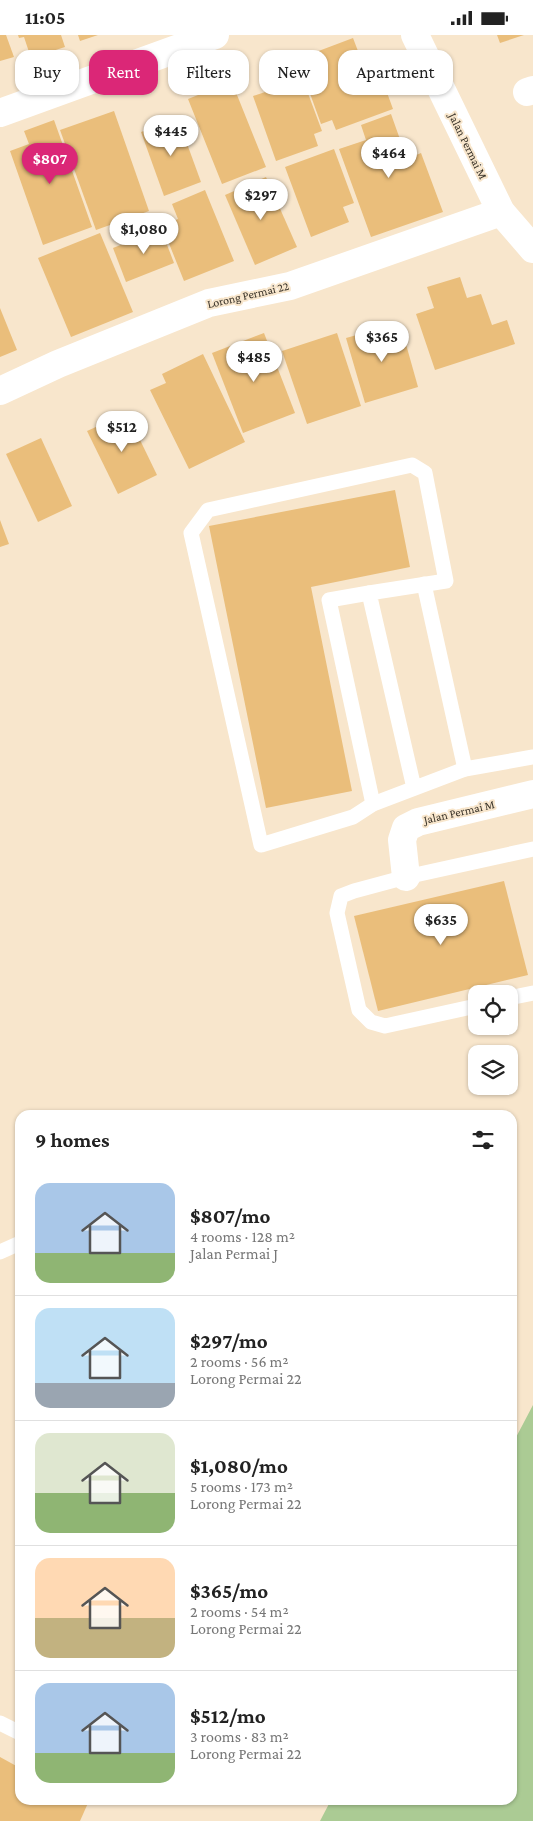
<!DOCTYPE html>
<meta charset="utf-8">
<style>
:root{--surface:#fff;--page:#f6f6f6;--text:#222;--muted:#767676;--line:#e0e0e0;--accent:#db2777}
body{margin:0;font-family:"Crimson Pro",serif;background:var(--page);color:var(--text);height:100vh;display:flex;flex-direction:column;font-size:19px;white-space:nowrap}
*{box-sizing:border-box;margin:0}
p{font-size:16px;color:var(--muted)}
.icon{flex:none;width:28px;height:28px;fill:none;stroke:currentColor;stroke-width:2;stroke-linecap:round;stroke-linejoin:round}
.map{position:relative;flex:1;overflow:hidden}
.panel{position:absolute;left:15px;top:1075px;width:502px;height:695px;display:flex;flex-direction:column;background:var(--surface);border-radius:15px;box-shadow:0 1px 4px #0004}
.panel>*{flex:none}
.guide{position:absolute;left:15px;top:15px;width:504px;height:45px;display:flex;gap:10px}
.tools{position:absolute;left:468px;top:950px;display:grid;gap:10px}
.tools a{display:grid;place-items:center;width:50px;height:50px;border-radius:10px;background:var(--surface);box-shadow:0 1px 4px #0004;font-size:25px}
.price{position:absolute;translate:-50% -42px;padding:0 11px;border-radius:18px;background:#fff;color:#222;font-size:16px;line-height:32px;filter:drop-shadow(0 1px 2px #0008)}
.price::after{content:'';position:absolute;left:50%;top:30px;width:15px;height:11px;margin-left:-8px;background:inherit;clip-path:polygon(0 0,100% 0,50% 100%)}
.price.on{background:var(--accent);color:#fff}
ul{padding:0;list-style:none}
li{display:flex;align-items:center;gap:15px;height:125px;padding:0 20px}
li+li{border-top:1px solid var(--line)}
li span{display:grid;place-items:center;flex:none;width:140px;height:100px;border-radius:15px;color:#555}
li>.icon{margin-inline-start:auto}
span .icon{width:60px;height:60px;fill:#fffc;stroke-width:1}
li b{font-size:21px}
h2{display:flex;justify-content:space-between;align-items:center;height:60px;padding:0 20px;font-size:21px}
.tag{padding:0 18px;border-radius:15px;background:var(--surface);box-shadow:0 1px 4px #0004;font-size:18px;line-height:45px}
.tag.on{background:var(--accent);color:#fff}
.status{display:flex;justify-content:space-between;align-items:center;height:35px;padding:0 25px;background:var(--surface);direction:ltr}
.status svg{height:14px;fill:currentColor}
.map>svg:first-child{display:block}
</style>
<div class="status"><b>11:05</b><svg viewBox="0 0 49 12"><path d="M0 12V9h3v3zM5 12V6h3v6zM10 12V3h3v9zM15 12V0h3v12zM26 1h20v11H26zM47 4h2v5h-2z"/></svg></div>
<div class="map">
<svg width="533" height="1786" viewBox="0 0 533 1786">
<rect width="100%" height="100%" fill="#f8e6cc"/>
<path fill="#abcb94" d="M533,1370V1786H320L331,1765H512L513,1408Z"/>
<g fill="#eabe7b">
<path d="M0,0H6L14,22L0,26Z"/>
<path d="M18,0H61L65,12L31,23L24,2L19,3Z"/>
<path d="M78,0H98L80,6Z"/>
<path d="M497,0H524L500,8Z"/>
<path d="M353,3L366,37L378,33L393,74L336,95L332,85L321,89L308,53L319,49L308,20Z"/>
<path d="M229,40L266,132L222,149L188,64L208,56L205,50Z"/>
<path d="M295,47L298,55L306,53L322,96L314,99L318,111L276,126L253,61Z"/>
<path d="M114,76L149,176L96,195L60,95Z"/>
<path d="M391,79L407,124L421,118L443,177L371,202L339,114L366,105L361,90Z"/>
<path d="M178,84L201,147L164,161L141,97Z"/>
<path d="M54,85L92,192L43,210L10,116L29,109L24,96Z"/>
<path d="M334,114L354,168L343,172L349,187L311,202L285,132Z"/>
<path d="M266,142L297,212L255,230L225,160Z"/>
<path d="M205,155L234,226L184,246L162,191L178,184L172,169Z"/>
<path d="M161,194L174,228L126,247L113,213Z"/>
<path d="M100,198L133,277L71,302L38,223Z"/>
<path d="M460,242L467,263L481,259L492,290L507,285L515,309L435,335L416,279L434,273L427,252Z"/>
<path d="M0,273L17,315L0,322Z"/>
<path d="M400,288L418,352L365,368L346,303Z"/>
<path d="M264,298L295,378L243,398L212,318Z"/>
<path d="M337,298L361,371L307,389L282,316Z"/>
<path d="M203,319L245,407L189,434L150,355L166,348L162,339Z"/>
<path d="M127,378L157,440L118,459L87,396Z"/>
<path d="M41,403L72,471L38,487L6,419Z"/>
<path d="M395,455L410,532L311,552L352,756L266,773L209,491Z"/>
<path d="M0,485L9,509L0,512Z"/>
<path d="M504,846L528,940L378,976L354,881Z"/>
<path d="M0,1722L20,1733V1765H82L88,1768L80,1786H0Z"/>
</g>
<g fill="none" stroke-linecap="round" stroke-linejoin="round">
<g stroke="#fff" stroke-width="15">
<path d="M424,549L465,734"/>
<path d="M369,558L329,565L373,769"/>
<path d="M414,753L369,558L446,546L425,438L412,430L208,475L191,498L261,810L353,782L373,769L465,734L533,722"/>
<path d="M509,963L533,958"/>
<path d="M476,971L385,991L371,987L359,975L337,878L341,861L354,856L406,842L533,814"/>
<path d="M0,1217L20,1208"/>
<path d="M0,1688L20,1698"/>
</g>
<g stroke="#fff" stroke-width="28">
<path d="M415,0L501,177L533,214"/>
<path d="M527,57L533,55"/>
<path d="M0,78L215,0"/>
<path d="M0,356L58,329L209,268L290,251L501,177"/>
<path d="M406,842L402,805L406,793L418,787L533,759"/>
</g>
</g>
<g text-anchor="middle" stroke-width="4" stroke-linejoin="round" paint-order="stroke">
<g font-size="12" fill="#383228" stroke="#f8e6cc">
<text transform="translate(468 111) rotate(64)" y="4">Jalan Permai M</text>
<text transform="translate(248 260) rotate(-13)" y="4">Lorong Permai 22</text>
<text transform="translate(459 777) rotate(-13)" y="4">Jalan Permai M</text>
</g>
</g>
</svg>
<div class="tools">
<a><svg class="icon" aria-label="locate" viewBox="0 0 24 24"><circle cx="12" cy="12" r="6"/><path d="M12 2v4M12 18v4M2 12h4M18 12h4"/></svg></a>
<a><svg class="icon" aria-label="layers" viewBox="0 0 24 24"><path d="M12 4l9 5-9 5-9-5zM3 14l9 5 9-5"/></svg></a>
</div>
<b class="price" style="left:171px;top:122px">$445</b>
<b class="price" style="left:389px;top:144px">$464</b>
<b class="price on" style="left:50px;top:150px">$807</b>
<b class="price" style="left:261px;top:186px">$297</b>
<b class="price" style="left:144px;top:220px">$1,080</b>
<b class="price" style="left:382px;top:328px">$365</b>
<b class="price" style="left:254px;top:348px">$485</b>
<b class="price" style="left:122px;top:418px">$512</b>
<b class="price" style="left:441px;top:911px">$635</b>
<div class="guide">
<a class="tag">Buy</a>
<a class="tag on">Rent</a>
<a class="tag">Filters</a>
<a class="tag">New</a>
<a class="tag">Apartment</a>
</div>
<section class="panel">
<h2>9 homes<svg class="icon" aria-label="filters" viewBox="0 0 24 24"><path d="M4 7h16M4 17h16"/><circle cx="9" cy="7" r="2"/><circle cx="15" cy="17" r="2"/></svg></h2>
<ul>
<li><span style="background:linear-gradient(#a9c7e8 70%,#8fb573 0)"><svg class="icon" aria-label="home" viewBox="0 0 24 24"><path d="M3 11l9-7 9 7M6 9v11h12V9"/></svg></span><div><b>$807/mo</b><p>4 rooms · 128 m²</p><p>Jalan Permai J</p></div></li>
<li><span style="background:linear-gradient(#bfe0f5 75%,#9aa5b1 0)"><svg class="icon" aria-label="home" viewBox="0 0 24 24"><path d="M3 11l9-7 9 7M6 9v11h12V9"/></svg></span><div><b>$297/mo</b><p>2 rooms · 56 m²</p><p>Lorong Permai 22</p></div></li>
<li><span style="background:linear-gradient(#dfe7d0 60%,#8fb573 0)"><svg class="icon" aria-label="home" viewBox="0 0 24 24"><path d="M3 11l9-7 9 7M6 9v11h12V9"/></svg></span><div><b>$1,080/mo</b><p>5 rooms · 173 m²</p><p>Lorong Permai 22</p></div></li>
<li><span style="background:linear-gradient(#ffd9b3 60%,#c2b280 0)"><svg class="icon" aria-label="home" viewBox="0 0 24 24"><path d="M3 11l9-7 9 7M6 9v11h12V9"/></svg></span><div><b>$365/mo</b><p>2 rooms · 54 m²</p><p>Lorong Permai 22</p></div></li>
<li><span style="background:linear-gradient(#a9c7e8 70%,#8fb573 0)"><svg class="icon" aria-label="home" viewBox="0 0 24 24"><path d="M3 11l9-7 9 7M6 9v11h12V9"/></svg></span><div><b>$512/mo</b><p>3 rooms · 83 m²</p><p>Lorong Permai 22</p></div></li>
</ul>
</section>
</div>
